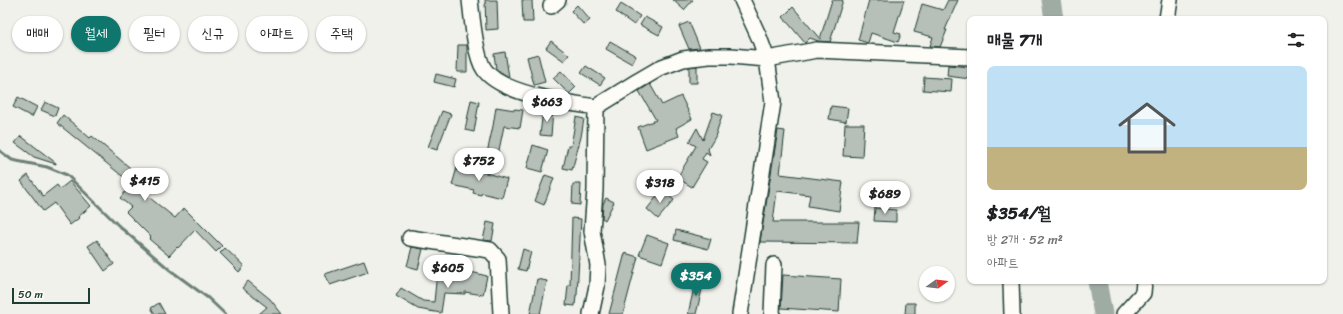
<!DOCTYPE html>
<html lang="ko">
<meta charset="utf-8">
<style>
:root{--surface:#fff;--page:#f2f2f2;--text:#202124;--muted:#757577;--line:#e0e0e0;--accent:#0f766e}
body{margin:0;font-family:Sriracha,"Poor Story",sans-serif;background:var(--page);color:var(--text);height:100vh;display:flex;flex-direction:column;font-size:15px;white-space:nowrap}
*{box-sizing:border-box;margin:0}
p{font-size:13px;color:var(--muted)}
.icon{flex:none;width:22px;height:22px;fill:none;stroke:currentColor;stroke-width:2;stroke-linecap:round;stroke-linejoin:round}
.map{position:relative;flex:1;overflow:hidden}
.side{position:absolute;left:967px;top:16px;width:360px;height:268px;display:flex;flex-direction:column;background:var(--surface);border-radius:8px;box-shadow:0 1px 3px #0004}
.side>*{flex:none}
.hud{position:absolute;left:12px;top:16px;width:380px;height:36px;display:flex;gap:8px}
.needle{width:26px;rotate:75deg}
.buttons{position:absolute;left:919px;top:266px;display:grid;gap:8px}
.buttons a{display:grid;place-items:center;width:36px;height:36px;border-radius:50%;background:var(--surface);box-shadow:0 1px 3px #0004;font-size:20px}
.scale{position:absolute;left:12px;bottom:10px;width:78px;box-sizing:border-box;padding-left:4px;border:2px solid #1f3d34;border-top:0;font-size:11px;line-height:14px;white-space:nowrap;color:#1f3d34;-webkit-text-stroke:3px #fdfcf7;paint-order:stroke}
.price{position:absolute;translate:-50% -34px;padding:0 9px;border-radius:14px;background:#fff;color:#222;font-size:13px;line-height:26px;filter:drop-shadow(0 1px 2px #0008)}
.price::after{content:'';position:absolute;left:50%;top:24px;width:12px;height:9px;margin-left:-6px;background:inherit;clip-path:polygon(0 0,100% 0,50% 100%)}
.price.current{background:var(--accent);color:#fff}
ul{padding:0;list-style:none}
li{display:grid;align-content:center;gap:8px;height:212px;padding:0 20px}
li+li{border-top:1px solid var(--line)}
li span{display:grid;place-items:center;height:124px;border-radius:8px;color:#555}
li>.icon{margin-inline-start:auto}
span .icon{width:72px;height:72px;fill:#fffc;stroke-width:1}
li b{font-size:17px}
h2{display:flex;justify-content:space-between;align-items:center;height:48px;padding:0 20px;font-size:17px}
.tag{padding:0 14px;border-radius:18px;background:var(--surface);box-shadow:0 1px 3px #0004;font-size:14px;line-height:36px}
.tag.current{background:var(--accent);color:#fff}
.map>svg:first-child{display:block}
</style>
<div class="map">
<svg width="1343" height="314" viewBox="0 0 1343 314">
<rect width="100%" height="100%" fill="#f0f1eb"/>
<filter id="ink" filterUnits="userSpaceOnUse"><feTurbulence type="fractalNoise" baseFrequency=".025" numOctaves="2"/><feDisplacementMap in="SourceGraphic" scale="8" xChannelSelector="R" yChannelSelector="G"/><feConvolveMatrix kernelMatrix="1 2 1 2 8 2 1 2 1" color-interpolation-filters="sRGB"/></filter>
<g filter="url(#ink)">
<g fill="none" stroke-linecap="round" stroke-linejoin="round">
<path stroke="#6c8077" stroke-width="3" d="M0,151L12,160L47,167L67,175L120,227L170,270L208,298L225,314"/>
<g stroke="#9faca4" stroke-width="19">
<path d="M1051,0L1054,19"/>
<path d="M1097,281L1103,314"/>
</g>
</g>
<g fill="#b6bfb8" stroke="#1f3d34">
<path d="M485,0H497L498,29L486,30Z"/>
<path d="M522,0H532L533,22H523Z"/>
<path d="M673,0H693L684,10Z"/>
<path d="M832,0H843L830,42L818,41L810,38L805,43L783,17L793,7L820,39Z"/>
<path d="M869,0H904L894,32L901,34L898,42L871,33L868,43L858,40Z"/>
<path d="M948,0H958L945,30H947L940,47L930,46L933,37L914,32L922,4L943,10Z"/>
<path d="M621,4L640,16L634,25L616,12Z"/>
<path d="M577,5L590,20L584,25L571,11Z"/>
<path d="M645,17L663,27L659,35L640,25Z"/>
<path d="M689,22L700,48L689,49L679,26Z"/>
<path d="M551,41L569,55L564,61L546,48Z"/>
<path d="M610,41L636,56L632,64L606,49Z"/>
<path d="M458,45H467V72H457Z"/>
<path d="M505,52L509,77L496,69L494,54Z"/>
<path d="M538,54L545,82L534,85L527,57Z"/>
<path d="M948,65L970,67V79L947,76Z"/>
<path d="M586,66L605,78L600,85L581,73Z"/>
<path d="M697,66V83H689V67Z"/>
<path d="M561,71L576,87L569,94L553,78Z"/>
<path d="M436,74L456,79L454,87L434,82Z"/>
<path d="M924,77L952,79L951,92L923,90Z"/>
<path d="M650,84L662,105L681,96L692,119L676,128L679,136L646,149L638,127L656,120L639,91Z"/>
<path d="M18,97L37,107L32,117L13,107Z"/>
<path d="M471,100L479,102L474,132L465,130Z"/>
<path d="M45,102L58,108L55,116L41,110Z"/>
<path d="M831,106L848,108L846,122L829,119Z"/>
<path d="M496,107L515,110V109L523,110L520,128L504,126L498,155L487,153L493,126Z"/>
<path d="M543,110L553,111L551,136L540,135Z"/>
<path d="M442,111L451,114L437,150L428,147Z"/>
<path d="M713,112L722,115L715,137L708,149L710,155L706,152L702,159L707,162L692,187L677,178L696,146L689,142L697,128L703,140Z"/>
<path d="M63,115L90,138L92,136L147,182L140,190L175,218L184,208L222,246L216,252L195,230L178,248L177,247L169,256L149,239L151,237L126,212L131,207L120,198L132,184L57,123Z"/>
<path d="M576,117L584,119L581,137L572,170L563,168L568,146H571Z"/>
<path d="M845,124H864L862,157L843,156Z"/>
<path d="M778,130L785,131L780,174L843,182L839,211L808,206L810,195L777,191L773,222H859L857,243L760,242Z"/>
<path d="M21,136L56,163V164L34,157L15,143Z"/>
<path d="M533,145L548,150L542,172L527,168Z"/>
<path d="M458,164L466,166L465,167L507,179L502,198L482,193L481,195L473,193L474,190L452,185Z"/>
<path d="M28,175L43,196L57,185L60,189L70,181L91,206L78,217L79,218L70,225L54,203L43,211L21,181Z"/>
<path d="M545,175L554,178L544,205L535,201Z"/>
<path d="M573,184H581L580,205L572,204Z"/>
<path d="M662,190L674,200L658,219L647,209Z"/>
<path d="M606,198L614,202L605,220L602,218L603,204Z"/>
<path d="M875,208L896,210V222L874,221Z"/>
<path d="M572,218L581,219L577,295H576L575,306L566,305L568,285H570Z"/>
<path d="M487,222L495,224L492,241L483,240Z"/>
<path d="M676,230L711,239L708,249L674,240Z"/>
<path d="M647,235L669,243L662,263L639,255Z"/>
<path d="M97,240L114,264L105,271L88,246Z"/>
<path d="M412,247L423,249L418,269L407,266Z"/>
<path d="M225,248L244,266L239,272L220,253Z"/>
<path d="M523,249L531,252L526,271L518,269Z"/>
<path d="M625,253L638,257L623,314H609Z"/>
<path d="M364,261L368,272L330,285L325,274Z"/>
<path d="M458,270L467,271L487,276L483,295L465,292V294L444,293L441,313L418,309L396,296L401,288L423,301L434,302L437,272L458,274Z"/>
<path d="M783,275L841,279L839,312L781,308Z"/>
<path d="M537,279L547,281L540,314H530Z"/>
<path d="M696,279L704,281L696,314H688Z"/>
<path d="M248,281L270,299L282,314H259L267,307L242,288Z"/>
<path d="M159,303L165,314H155L151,308Z"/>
<path d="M906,303H915V314H905Z"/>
</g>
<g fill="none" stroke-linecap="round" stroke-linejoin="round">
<defs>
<g id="minor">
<path d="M470,0C472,17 475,56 484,69C500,94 568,103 596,107"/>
<path d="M551,6L558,0"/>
<path d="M1167,19L1170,0"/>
<path d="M410,238L490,250L498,259L501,314"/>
<path d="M1011,281L1012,314"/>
<path d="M591,314L597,286L598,265L592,231L595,190L596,107L638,81L662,67L683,59L709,56H731L767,59L817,50L970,57"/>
<path d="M740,314L773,102L767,59L759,37L742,0"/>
<path d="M772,314L774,265"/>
<path d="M1124,314L1143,293L1144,281"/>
</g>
</defs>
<use href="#minor" stroke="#1f3d34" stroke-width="18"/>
<use href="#minor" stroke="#fdfcf7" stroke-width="15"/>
</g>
</g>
</svg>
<div class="buttons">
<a><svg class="needle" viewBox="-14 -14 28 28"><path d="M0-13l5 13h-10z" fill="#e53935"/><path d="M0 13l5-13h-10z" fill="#757577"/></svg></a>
</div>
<div class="scale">50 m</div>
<b class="price" style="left:547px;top:123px">$663</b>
<b class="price" style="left:479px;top:182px">$752</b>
<b class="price" style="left:145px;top:202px">$415</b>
<b class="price" style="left:660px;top:204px">$318</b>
<b class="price" style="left:885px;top:215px">$689</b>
<b class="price" style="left:448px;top:289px">$605</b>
<b class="price current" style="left:696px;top:297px">$354</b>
<div class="hud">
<a class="tag">매매</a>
<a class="tag current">월세</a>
<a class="tag">필터</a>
<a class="tag">신규</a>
<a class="tag">아파트</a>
<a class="tag">주택</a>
</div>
<section class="side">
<h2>매물 7개<svg class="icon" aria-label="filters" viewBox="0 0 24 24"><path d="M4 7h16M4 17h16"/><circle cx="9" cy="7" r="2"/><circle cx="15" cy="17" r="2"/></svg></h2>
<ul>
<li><span style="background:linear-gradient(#bfe0f5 65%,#c2b280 0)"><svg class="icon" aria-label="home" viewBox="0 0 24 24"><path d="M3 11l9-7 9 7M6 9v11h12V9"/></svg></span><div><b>$354/월</b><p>방 2개 · 52 m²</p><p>아파트</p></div></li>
</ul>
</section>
</div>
